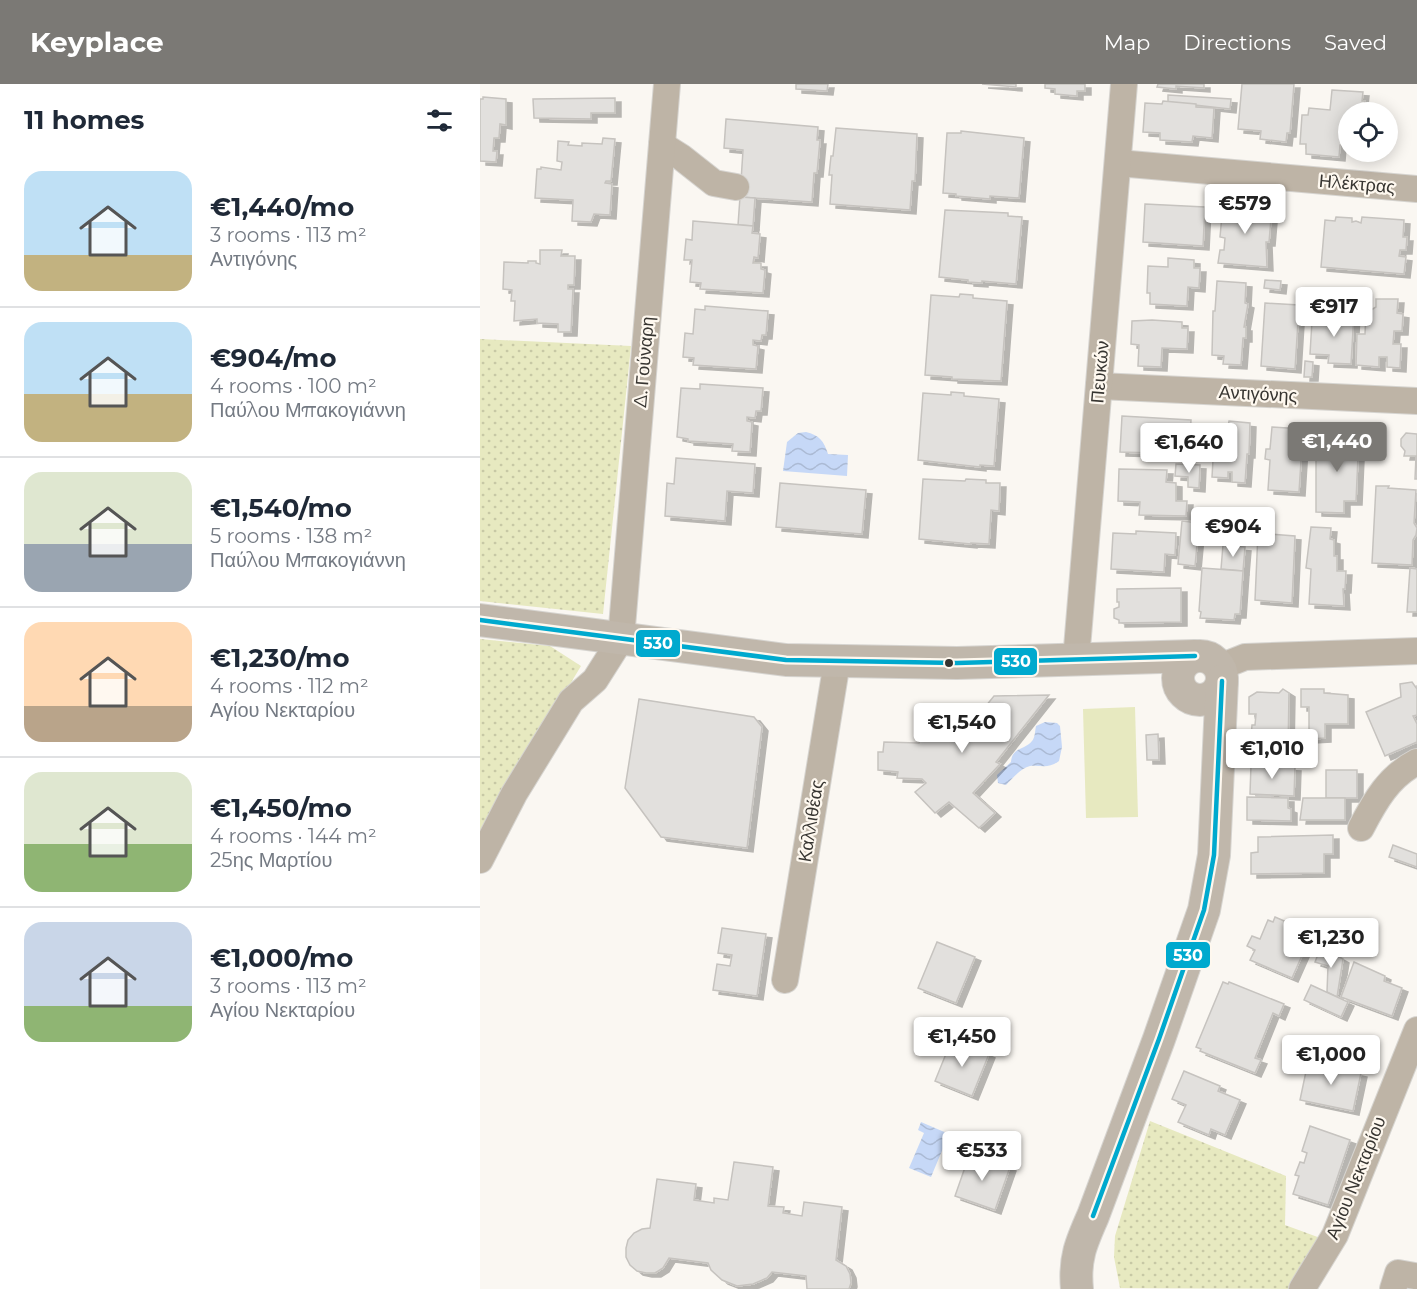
<!DOCTYPE html>
<meta charset="utf-8">
<style>
:root{--surface:#fff;--page:#f2f2f3;--text:#1f2937;--muted:#747a83;--line:#e0e1e3;--accent:#7b7975}
body{margin:0;font-family:Montserrat,sans-serif;background:var(--page);color:var(--text);height:100vh;display:flex;flex-direction:column;font-size:22px;white-space:nowrap}
*{box-sizing:border-box;margin:0}
p{font-size:20px;color:var(--muted)}
.icon{flex:none;width:33px;height:33px;fill:none;stroke:currentColor;stroke-width:2;stroke-linecap:round;stroke-linejoin:round}
.map{position:relative;flex:1;overflow:hidden}
.details{display:flex;flex-direction:column;background:var(--surface);width:480px}
.details>*{flex:none}
.controls{position:absolute;left:858px;top:18px;display:grid;gap:12px}
.controls a{display:grid;place-items:center;width:60px;height:60px;border-radius:50%;background:var(--surface);box-shadow:0 3px 15px #0003;font-size:30px}
.price{position:absolute;translate:-50% -51px;padding:0 14px;border-radius:6px;background:#fff;color:#222;font-size:20px;line-height:39px;filter:drop-shadow(0 2px 3px #0008)}
.price::after{content:'';position:absolute;left:50%;top:36px;width:18px;height:14px;margin-left:-9px;background:inherit;clip-path:polygon(0 0,100% 0,50% 100%)}
.price.active{background:var(--accent);color:#fff}
ul{padding:0;list-style:none}
li{display:flex;align-items:center;gap:18px;height:150px;padding:0 24px}
li+li{border-top:2px solid var(--line)}
li span{display:grid;place-items:center;flex:none;width:168px;height:120px;border-radius:18px;color:#555}
li>.icon{margin-inline-start:auto}
span .icon{width:72px;height:72px;fill:#fffc;stroke-width:1}
li b{font-size:26px}
h2{display:flex;justify-content:space-between;align-items:center;height:72px;padding:0 24px;font-size:26px}
header{display:flex;align-items:center;gap:36px;box-sizing:border-box;height:84px;padding:0 30px;background:var(--accent);color:#fff}
header strong{font-size:28px}
nav{display:flex;gap:33px;margin-inline-start:auto;font-size:21px}
main{display:flex;flex:1;min-height:0}
.map>svg:first-child{display:block}
</style>
<header>
<strong>Keyplace</strong>
<nav><a>Map</a><a>Directions</a><a>Saved</a></nav>
</header>
<main>
<section class="details">
<h2>11 homes<svg class="icon" aria-label="filters" viewBox="0 0 24 24"><path d="M4 7h16M4 17h16"/><circle cx="9" cy="7" r="2"/><circle cx="15" cy="17" r="2"/></svg></h2>
<ul>
<li><span style="background:linear-gradient(#bfe0f5 70%,#c2b280 0)"><svg class="icon" aria-label="home" viewBox="0 0 24 24"><path d="M3 11l9-7 9 7M6 9v11h12V9"/></svg></span><div><b>€1,440/mo</b><p>3 rooms · 113 m²</p><p>Αντιγόνης</p></div></li>
<li><span style="background:linear-gradient(#bfe0f5 60%,#c2b280 0)"><svg class="icon" aria-label="home" viewBox="0 0 24 24"><path d="M3 11l9-7 9 7M6 9v11h12V9"/></svg></span><div><b>€904/mo</b><p>4 rooms · 100 m²</p><p>Παύλου Μπακογιάννη</p></div></li>
<li><span style="background:linear-gradient(#dfe7d0 60%,#9aa5b1 0)"><svg class="icon" aria-label="home" viewBox="0 0 24 24"><path d="M3 11l9-7 9 7M6 9v11h12V9"/></svg></span><div><b>€1,540/mo</b><p>5 rooms · 138 m²</p><p>Παύλου Μπακογιάννη</p></div></li>
<li><span style="background:linear-gradient(#ffd9b3 70%,#b9a48a 0)"><svg class="icon" aria-label="home" viewBox="0 0 24 24"><path d="M3 11l9-7 9 7M6 9v11h12V9"/></svg></span><div><b>€1,230/mo</b><p>4 rooms · 112 m²</p><p>Αγίου Νεκταρίου</p></div></li>
<li><span style="background:linear-gradient(#dfe7d0 60%,#8fb573 0)"><svg class="icon" aria-label="home" viewBox="0 0 24 24"><path d="M3 11l9-7 9 7M6 9v11h12V9"/></svg></span><div><b>€1,450/mo</b><p>4 rooms · 144 m²</p><p>25ης Μαρτίου</p></div></li>
<li><span style="background:linear-gradient(#c9d6e8 70%,#8fb573 0)"><svg class="icon" aria-label="home" viewBox="0 0 24 24"><path d="M3 11l9-7 9 7M6 9v11h12V9"/></svg></span><div><b>€1,000/mo</b><p>3 rooms · 113 m²</p><p>Αγίου Νεκταρίου</p></div></li>
</ul>
</section>
<div class="map">
<svg width="937" height="1205" viewBox="0 0 937 1205">
<defs>
<pattern id="grass-dots" width="8" height="8" patternUnits="userSpaceOnUse" patternTransform="scale(1.5)"><rect width="8" height="8" fill="#e7e9c0"/><path d="M2 2h.1M6 6h.1" fill="none" stroke="#c7c8a5" stroke-width="1.8" stroke-linecap="round"/></pattern>
<pattern id="water-waves" width="16" height="10" patternUnits="userSpaceOnUse" patternTransform="scale(1.5)"><rect width="16" height="10" fill="#c6d8f7"/><path d="M0 5q4-4 8 0t8 0" fill="none" stroke="#abbad4"/></pattern>
<filter id="shadow"><feDropShadow dx="6" dy="4" stdDeviation="0" flood-color="#0004"/></filter>
</defs>
<rect width="100%" height="100%" fill="#faf7f2"/>
<g fill="url(#grass-dots)">
<path d="M0,255L151,262L123,530L0,517Z"/>
<path d="M0,555L70,562L101,582L36,690L0,765Z"/>
<path d="M670,1037L806,1092L805,1141L843,1155L814,1205L640,1204L634,1173L635,1152Z"/>
</g>
<path fill="#e7e9c0" d="M655,623L658,733L606,734L603,625Z"/>
<g fill="url(#water-waves)">
<path d="M326,348C339,351 344,357 348,370L368,371L367,392L303,387L307,358L318,349Z"/>
<path d="M565,638L577,639L580,642L582,663L579,677C569,685 561,681 550,682C541,684 532,695 526,701L518,699L517,691L531,678C532,663 545,666 552,657C555,654 555,647 556,642Z"/>
<path d="M441,1038L469,1050L451,1093L429,1084L444,1049L438,1046Z"/>
</g>
<g fill="#e2e0dd" stroke="#c6c3bf" stroke-width="1.5" filter="url(#shadow)">
<path d="M316,0H348L347,7L316,5Z"/>
<path d="M502,0H536V3Z"/>
<path d="M565,0H605V7H597V12L575,10V5L565,4Z"/>
<path d="M678,0H724V4L696,2V5L677,3Z"/>
<path d="M762,0H814L810,49H807L806,58L780,55L781,47L758,45Z"/>
<path d="M852,6L883,8L882,17H885L884,28H868V62L860,61L859,73L826,70V60H820L822,31H828L829,24L850,26Z"/>
<path d="M688,11L751,15L750,25L688,18Z"/>
<path d="M3,13L26,15V41L20,40L19,54H14L13,67H17L16,78L0,77V15H3Z"/>
<path d="M135,14V29H111V35L54,34L53,15Z"/>
<path d="M683,17L716,20V23L734,24L732,54L713,52L712,58L680,56V49L663,48L665,19L682,20Z"/>
<path d="M246,35L338,43L337,56H340L337,89H334L332,118L260,113L263,66L244,64Z"/>
<path d="M356,44L437,50L435,97H432L430,126L350,120L352,91H349L351,72H353Z"/>
<path d="M481,47L544,54L539,114L510,112V115L476,112V110L463,109L467,49H481Z"/>
<path d="M123,54L135,55L131,97H126L125,99L132,100L130,131L114,130L111,138L92,137L93,116L55,114L57,85H61V83L81,86L82,78L77,77L78,57L89,58L88,61L102,62V59L122,60Z"/>
<path d="M260,113L275,114L273,142L258,141Z"/>
<path d="M665,120L725,123L723,162L663,158Z"/>
<path d="M743,120L792,123L789,158H786L787,183L738,179L740,166H744L745,154L740,153Z"/>
<path d="M465,126L528,129V132L542,133L536,200L502,197V199L488,198V196L459,193Z"/>
<path d="M856,133L872,134V138L876,137L881,139L882,133L924,136L923,153H927L926,166H920L919,172L926,173L924,190L841,183L845,136L855,137Z"/>
<path d="M213,137L273,142L272,149L280,150L278,174L274,173L273,179H281V185L285,186L283,209L220,205L221,199L210,198L212,176H204L206,155L212,156Z"/>
<path d="M60,166H82L81,172H95L94,201H88V205H93L91,248H78V240L57,239V235L34,237L35,217H31L32,206L23,205L24,178L48,179V177H56V179L60,180Z"/>
<path d="M688,174L714,176V184H720L719,204L708,203L707,222L670,220V209H667L668,182L688,183Z"/>
<path d="M785,196L801,197L800,206L784,204Z"/>
<path d="M737,197L766,199L765,219L768,220L764,243H766V254H763L761,281L743,280L744,272L732,271L733,227H735Z"/>
<path d="M480,210L493,211V214L527,217L521,297L472,295V293L445,291L451,211L479,213Z"/>
<path d="M896,215H918L917,229L923,230L922,247H914L913,260H921L920,284L907,283V273H899V283L876,281L877,250H885L886,229L896,223Z"/>
<path d="M785,219L819,221L815,285L781,282Z"/>
<path d="M225,222L288,227L286,251H282L281,257L273,256V261L278,262L276,285L213,281L214,274L203,273L205,249L213,250L215,225L225,226Z"/>
<path d="M855,228L874,229L871,280L848,279L849,271L830,270L832,237L854,238Z"/>
<path d="M672,236L702,238V244H708L707,265L682,264L681,283L658,282L659,261L651,260L652,237Z"/>
<path d="M825,277L833,278L832,293H824Z"/>
<path d="M220,300L283,304L281,327H276L275,334L267,333V337L272,338L270,368L252,367L253,360L208,357V355L197,353L201,304L220,305Z"/>
<path d="M471,308L484,309V312L519,315L514,382L500,381V383L438,376L443,309L471,311Z"/>
<path d="M642,332L711,336L709,370L640,368Z"/>
<path d="M749,337L770,339L769,370H767L765,399L752,398V388H748V394L732,393L735,342L748,343Z"/>
<path d="M792,343L823,345L819,408L788,406L790,376L785,375L786,365H790Z"/>
<path d="M865,349L879,350L876,417H864V429L836,428V372H838L839,353L865,354Z"/>
<path d="M926,349L937,350V395H935L936,372H924L925,367L921,362V355Z"/>
<path d="M196,374L275,380L273,409L247,407L245,437L185,432L187,399L194,400Z"/>
<path d="M696,380L720,381L719,404L708,403V393L695,392Z"/>
<path d="M639,385L687,386L686,398L696,399V417H707L706,432L659,431L660,418L638,417Z"/>
<path d="M443,395L485,397L486,395L506,396V399H520L519,427L511,426L509,460L491,459V460L439,455Z"/>
<path d="M300,399L386,406L382,450L296,443Z"/>
<path d="M896,402H909L908,404L936,406L934,439L937,444L936,451L933,456L932,481L892,479Z"/>
<path d="M702,437L719,439L715,482L698,480Z"/>
<path d="M719,439L738,441L737,457L718,455Z"/>
<path d="M831,443L851,444L850,455L854,456V472H857V487H866L865,505H863L864,522L829,520L831,485L826,484Z"/>
<path d="M656,447L696,449L695,471L685,470L684,488L631,485L633,449L656,450Z"/>
<path d="M778,449L815,452L812,519L775,516Z"/>
<path d="M743,461L765,463L763,487L741,485Z"/>
<path d="M722,484L763,487L760,530H755L754,536L720,534L721,528L719,527Z"/>
<path d="M930,484L937,485V528H927Z"/>
<path d="M701,504V538L639,539V536L634,534V525L639,523V518H637V505Z"/>
<path d="M932,598L937,605V631L933,632L937,640V658L905,672L886,628L921,613L920,600Z"/>
<path d="M803,605L809,609L808,666L771,665V661L767,657L771,653L772,641H775L776,630H769V613L777,608L799,609Z"/>
<path d="M821,605H844V609L868,611V640H845V654L829,655V623H821Z"/>
<path d="M569,611L516,678L520,680L493,709L515,729L499,744L469,718L455,729L435,708L446,699L442,695L417,694L418,688L398,686V668H403L404,658L439,659L443,649L449,646L461,647L484,623L497,633L514,612Z"/>
<path d="M159,615L274,633L282,643L267,764L181,753L145,704Z"/>
<path d="M678,650L679,676H667L666,651Z"/>
<path d="M771,681L815,683L814,712L770,710Z"/>
<rect x="846" y="686" width="31" height="28"/>
<path d="M767,713L808,714V724L811,725V737L767,736Z"/>
<path d="M823,714H865V736H820Z"/>
<path d="M853,751V770H844V789L771,790V769L778,768V753Z"/>
<path d="M913,761L937,770V783L909,773Z"/>
<path d="M795,833L832,849L812,894L770,876L775,866L767,862L772,852L780,855L788,836L793,838Z"/>
<path d="M242,844L286,850L277,912L233,906L237,880L250,882L252,871L238,869Z"/>
<path d="M457,858L495,873L476,919L438,904Z"/>
<path d="M841,863L863,875L857,913L847,908L848,882L835,878Z"/>
<path d="M874,878L905,892L904,897L922,904L912,932L861,913Z"/>
<path d="M743,898L748,900L749,898L804,920L799,932L793,929L775,974L781,976L775,989L720,967L721,965L716,963Z"/>
<path d="M831,901L868,918L861,933L824,916Z"/>
<path d="M472,955L509,970L492,1012L455,997Z"/>
<path d="M828,978L853,984L854,979L863,981L862,985L881,989L873,1027L820,1016Z"/>
<path d="M704,987L740,1002L738,1007L760,1016L745,1051L731,1045L729,1051L698,1038L706,1021L692,1015Z"/>
<path d="M830,1042L870,1056L848,1121L813,1110L819,1092L815,1091L820,1078L824,1079L827,1069L822,1067Z"/>
<path d="M490,1069L530,1083L515,1126L475,1112Z"/>
<path d="M254,1078L293,1083L288,1122L304,1123L303,1129L322,1132L324,1118L362,1123L356,1176L366,1182L370,1190L371,1199L369,1205H327L326,1192L292,1188L287,1194L273,1200L257,1202L242,1196L231,1186L228,1179L189,1174L183,1184L175,1189H166L157,1187L150,1181L146,1173V1164L148,1156L154,1149L162,1145L170,1144L177,1095L216,1100L214,1116L234,1119V1114L248,1116Z"/>
</g>
<g fill="none" stroke-linecap="round" stroke-linejoin="round">
<defs>
<g id="minor">
<path d="M182,61L201,73L234,99L256,103"/>
<path d="M638,79L937,105"/>
<path d="M619,302L937,317"/>
<path d="M596,576L644,0"/>
<path d="M740,583L765,573L937,567"/>
<path d="M881,744C895,717 909,692 937,678"/>
<path d="M0,776L34,710L91,617L115,596L141,555L187,0"/>
<path d="M305,896L357,578"/>
<path d="M822,1205L855,1151L937,946"/>
<path d="M913,1205L918,1189L935,1192"/>
</g>
<g id="major">
<path d="M0,536L306,576L477,579L715,572"/>
<circle cx="720" cy="594" r="22"/>
<path d="M597,1205C594,1175 601,1159 613,1132L679,955L724,826L734,771L742,597"/>
</g>
</defs>
<use href="#minor" stroke="#d6d4d0" stroke-width="28"/>
<use href="#major" stroke="#d6d4d0" stroke-width="34"/>
<use href="#minor" stroke="#beb4a6" stroke-width="26"/>
<use href="#major" stroke="#c0b7ab" stroke-width="32"/>
<defs>
<g id="bus-1">
<path d="M0,536L306,576L477,579L715,572"/>
<path d="M613,1132L679,955L724,826L734,771L742,597"/>
</g>
</defs>
<use href="#bus-1" stroke="#fef8ef" stroke-width="9"/>
<use href="#bus-1" stroke="#00a9ce" stroke-width="4.5"/>
</g>
<circle fill="#373531" stroke="#fef8ef" stroke-width="2" cx="469" cy="579" r="5"/>
<g text-anchor="middle" stroke-width="4.5" stroke-linejoin="round" paint-order="stroke">
<g font-size="18" fill="#373531" stroke="#fef8ef">
<text transform="translate(877 100) rotate(5)" y="6">Ηλέκτρας</text>
<text transform="translate(164 278) rotate(-85)" y="6">Δ. Γούναρη</text>
<text transform="translate(620 288) rotate(-85)" y="6">Πευκών</text>
<text transform="translate(778 310) rotate(3)" y="6">Αντιγόνης</text>
<text transform="translate(331 737) rotate(-81)" y="6">Καλλιθέας</text>
<text transform="translate(876 1094) rotate(-68)" y="6">Αγίου Νεκταρίου</text>
</g>
</g>
<g stroke="#fef8ef" stroke-width="2">
<rect x="155" y="545" width="46" height="29" rx="6" fill="#00a9ce"/>
<rect x="513" y="563" width="45" height="29" rx="6" fill="#00a9ce"/>
<rect x="685" y="857" width="46" height="28" rx="6" fill="#00a9ce"/>
</g>
<g font-size="16" text-anchor="middle" font-weight="bold" fill="#fff">
<text x="178" y="565">530</text>
<text x="536" y="583">530</text>
<text x="708" y="877">530</text>
</g>
</svg>
<div class="controls">
<a><svg class="icon" aria-label="locate" viewBox="0 0 24 24"><circle cx="12" cy="12" r="6"/><path d="M12 2v4M12 18v4M2 12h4M18 12h4"/></svg></a>
</div>
<b class="price" style="left:765px;top:151px">€579</b>
<b class="price" style="left:854px;top:254px">€917</b>
<b class="price active" style="left:857px;top:389px">€1,440</b>
<b class="price" style="left:709px;top:390px">€1,640</b>
<b class="price" style="left:753px;top:474px">€904</b>
<b class="price" style="left:482px;top:670px">€1,540</b>
<b class="price" style="left:792px;top:696px">€1,010</b>
<b class="price" style="left:851px;top:885px">€1,230</b>
<b class="price" style="left:482px;top:984px">€1,450</b>
<b class="price" style="left:851px;top:1002px">€1,000</b>
<b class="price" style="left:502px;top:1098px">€533</b>
</div>
</main>
